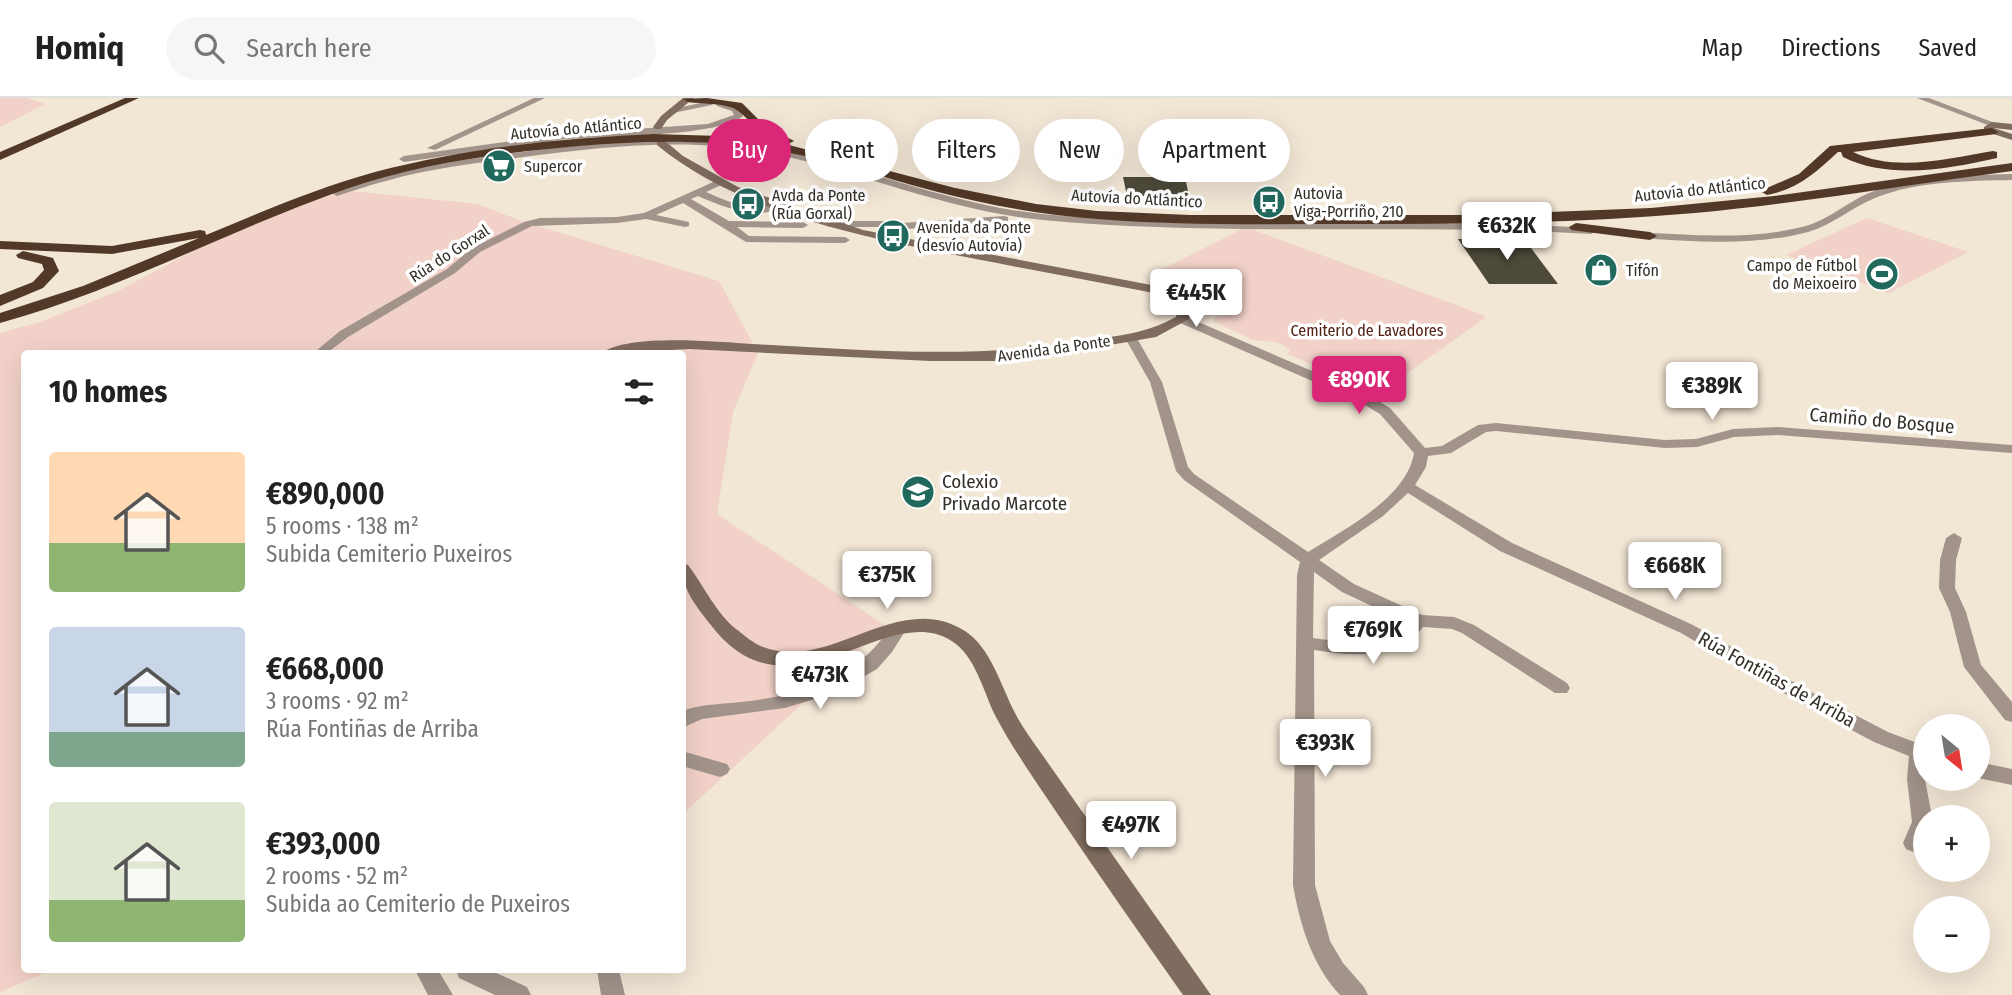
<!DOCTYPE html>
<meta charset="utf-8">
<style>
:root{--surface:#fff;--page:#f6f6f6;--text:#222;--muted:#767676;--line:#e0e0e0;--accent:#db2777}
body{margin:0;font-family:"Fira Sans Condensed",sans-serif;background:var(--page);color:var(--text);height:100vh;display:flex;flex-direction:column;font-size:26px;white-space:nowrap}
*{box-sizing:border-box;margin:0}
p{font-size:23px;color:var(--muted)}
.icon{flex:none;width:38px;height:38px;fill:none;stroke:currentColor;stroke-width:2;stroke-linecap:round;stroke-linejoin:round}
.map{position:relative;flex:1;overflow:hidden}
.details{position:absolute;left:21px;top:252px;width:665px;height:623px;display:flex;flex-direction:column;background:var(--surface);border-radius:7px;box-shadow:0 7px 28px #0002}
.details>*{flex:none}
.top-card{position:absolute;left:707px;top:21px;width:665px;height:63px;display:flex;gap:14px}
.needle{width:46px;rotate:150deg}
.controls{position:absolute;left:1913px;top:616px;display:grid;gap:14px}
.controls a{display:grid;place-items:center;width:77px;height:77px;border-radius:50%;background:var(--surface);box-shadow:0 7px 28px #0002;font-size:35px}
.price{position:absolute;translate:-50% -60px;padding:0 16px;border-radius:7px;background:#fff;color:#222;font-size:23px;line-height:46px;filter:drop-shadow(0 2px 4px #0008)}
.price::after{content:'';position:absolute;left:50%;top:42px;width:21px;height:16px;margin-left:-10px;background:inherit;clip-path:polygon(0 0,100% 0,50% 100%)}
.price.current{background:var(--accent);color:#fff}
ul{padding:0;list-style:none}
li{display:flex;align-items:center;gap:21px;height:175px;padding:0 28px}
li span{display:grid;place-items:center;flex:none;width:196px;height:140px;border-radius:7px;color:#555}
li>.icon{margin-inline-start:auto}
span .icon{width:84px;height:84px;fill:#fffc;stroke-width:1}
li b{font-size:30px}
h2{display:flex;justify-content:space-between;align-items:center;height:84px;padding:0 28px;font-size:30px}
.tag{padding:0 24px;border-radius:32px;background:var(--surface);box-shadow:0 7px 28px #0002;font-size:24px;line-height:63px}
.tag.current{background:var(--accent);color:#fff}
header{display:flex;align-items:center;gap:42px;box-sizing:border-box;height:98px;padding:0 35px;background:var(--surface);border-bottom:2px solid var(--line)}
header strong{font-size:33px}
nav{display:flex;gap:38px;margin-inline-start:auto;font-size:24px}
.search{width:490px;height:63px;background:var(--page);display:flex;align-items:center;gap:18px;box-sizing:border-box;padding:0 24px;border-radius:38px;color:var(--muted);font-size:26px}
.map>svg:first-child{display:block}
</style>
<header>
<strong>Homiq</strong>
<div class="search"><svg class="icon" aria-label="search" viewBox="0 0 24 24"><circle cx="10" cy="10" r="6"/><path d="M15 15l6 6"/></svg>Search here</div>
<nav><a>Map</a><a>Directions</a><a>Saved</a></nav>
</header>
<div class="map">
<svg width="2012" height="897" viewBox="0 0 2012 897">
<rect width="100%" height="100%" fill="#f2e6d5"/>
<g fill="#f2d1c8">
<path d="M0,0H27L45,6L0,29Z"/>
<path d="M351,93L478,106L521,123L719,183L758,255L733,314L717,416L886,528L683,716L682,256H24V872H52L0,894V235L40,224L118,193L206,146L312,102Z"/>
<path d="M1867,120L1968,154L1889,195L1786,157Z"/>
<path d="M1246,129L1483,217L1485,220L1378,296L1288,256L1290,252C1275,239 1266,246 1252,241C1239,236 1226,229 1214,224L1213,221L1229,211L1225,200L1188,187L1159,173Z"/>
</g>
<g fill="#4d4a3a">
<path d="M1123,79H1185L1189,98H1127Z"/>
<path d="M1458,141L1525,142L1558,186H1489Z"/>
</g>
<g fill="none" stroke-linecap="round" stroke-linejoin="round">
<g fill="#a2948b" fill-rule="evenodd">
<path d="M534,0H545L435,52L427,50Z"/>
<path d="M1917,0H1929L2000,27L1993,29Z"/>
<path d="M709,3L713,5L712,7L673,15L669,12Z"/>
<path d="M720,4L738,9L743,18C716,40 599,37 558,42C507,48 455,57 404,64L399,61L404,58L561,36L708,26L734,17L732,13L717,8L716,6Z"/>
<path d="M670,41C709,43 748,44 786,53C871,72 954,107 1042,116C1224,134 1408,119 1591,130L1596,133L1591,136C1409,125 1225,139 1043,122C954,114 871,78 784,58C699,38 609,48 524,59C478,65 431,70 386,83C369,87 353,93 337,98L332,95C348,84 383,77 404,73C492,55 580,46 670,41Z"/>
<path d="M2012,76V82C1968,83 1916,83 1875,100C1851,110 1832,127 1808,134C1752,149 1693,143 1637,140L1632,137L1637,134C1692,137 1749,142 1802,129C1827,123 1846,105 1869,95C1913,78 1965,77 2012,76Z"/>
<path d="M720,81L725,84L723,86L706,94C722,101 738,109 756,108C766,108 776,103 784,108C759,124 723,109 698,98L691,101L729,123L803,124L808,127L803,130L737,129L749,138L845,139L850,142L845,145L746,144L683,105L656,117L689,124V128L685,129L646,121L617,125L532,128L480,154L455,175L348,239L327,255L322,256L317,252L340,233L447,171L472,150L524,124L540,120L617,119L644,115Z"/>
<path d="M1004,118L1008,119V123L894,132L888,136V143H880L877,135L884,129H829L824,126L829,123H897L902,125Z"/>
<path d="M1182,217L1370,298L1390,310L1425,350L1442,348L1478,327L1496,325L1665,342L1696,341L1733,331L1778,329L2012,347V355L1778,337L1734,339L1697,349L1665,350L1496,333L1486,334L1451,355L1428,358L1426,369L1415,387L1512,445L1693,527L1809,593L1888,634L1925,648V681L1932,719H1925V743L1920,751L1913,754L1906,751L1903,745L1912,724L1907,681L1909,658L1874,644L1797,603L1681,535L1500,453L1408,395L1383,418L1319,462L1354,486L1422,517L1454,519L1474,527L1567,585L1570,590L1567,595H1555L1462,535L1452,531L1423,529C1398,563 1351,558 1314,552L1315,787L1330,843L1343,865L1364,889L1368,897H1340C1312,867 1300,827 1293,787L1297,477L1300,464L1184,382L1176,373L1150,284L1125,240L1131,236L1135,237L1162,284L1188,369L1194,376L1308,454C1343,432 1407,400 1414,355L1380,316L1360,304L1178,224V218ZM1314,474L1342,494L1408,525C1386,552 1344,544 1313,540Z"/>
<path d="M1954,435L1962,440L1956,462L1955,490L1966,514L1981,567L2012,604V624L2005,622L1964,569L1950,514L1939,490L1940,462L1946,440Z"/>
<path d="M898,524L904,526L907,530L892,554L877,571L837,594L785,610L702,621L682,630V614L688,611C706,606 723,606 741,604C803,597 858,582 892,526Z"/>
<path d="M682,653L727,666L730,671L727,676L720,679L682,668Z"/>
<path d="M1978,664L2012,671V687L1978,680Z"/>
<path d="M415,872H438L453,897H428Z"/>
<path d="M456,872H490L527,889L531,897H495L459,880Z"/>
<path d="M597,872H619L625,897H601Z"/>
</g>
<g fill="#806c5f" fill-rule="evenodd">
<path d="M683,0H694L667,22L661,31H655L653,29L661,18Z"/>
<path d="M1992,24L2012,26V32L1994,30L2012,36V42L1984,33V29Z"/>
<path d="M657,43H665L683,58L738,89L863,132L1167,190L1183,199L1192,211L1189,221L1156,239L1041,259L994,263H930L689,251L600,256C627,235 717,244 752,246C867,252 976,262 1090,242C1123,237 1146,235 1176,219L1178,211L1159,196C1098,184 1037,173 976,161C872,141 740,116 657,47Z"/>
<path d="M682,465L688,467C704,488 716,515 736,531C744,537 754,546 763,549C830,575 898,490 965,533C991,550 1001,588 1015,615C1022,629 1032,642 1041,655L1211,897H1183C1141,837 1099,778 1059,718C1037,685 1014,653 996,619C983,594 976,557 950,542C884,502 788,630 710,526C694,505 682,492 682,465Z"/>
</g>
<g fill="#523826" fill-rule="evenodd">
<path d="M125,0H139L0,62V54Z"/>
<path d="M707,0L742,5L765,28L794,43C774,57 748,16 733,10C721,5 702,6 688,4L683,1Z"/>
<path d="M1992,30L1998,34L1996,36L1853,54C1896,75 1949,60 1993,53L1997,54V60C1949,71 1889,82 1843,59L1841,54H1838C1815,75 1798,91 1767,97L1760,93L1799,76L1830,48Z"/>
<path d="M654,36L720,38L785,46L955,90L1036,106L1097,113L1190,117H1476L1651,110L1774,98L2012,65V73C1906,87 1801,105 1695,115C1582,125 1468,126 1355,126C1269,126 1182,128 1097,121C1042,117 988,107 934,93C884,80 836,63 785,54C717,41 648,42 579,48C501,55 421,65 346,91C229,132 120,192 0,225V215L83,188L199,140L112,156L0,151V143L112,148L200,132L205,133L206,137C261,114 317,90 375,74C466,50 560,40 654,36Z"/>
<path d="M1576,125L1650,134L1657,138L1650,142L1571,132L1569,129Z"/>
<path d="M23,153L53,160L59,173L43,190L0,208V197L33,184L44,172L42,166L18,160L16,157Z"/>
</g>
</g>
<defs>
<symbol id="supermarket-disc" viewBox="-11 -11 22 22"><circle r="9.5" fill="#22695d" stroke="#fff"/><path d="M-6-5.5h2.5l.6 2H6L4.5 2H-2.5L-4.4-4H-6ZM-1.5 3.2a1.3 1.3 0 1 0 .1 0ZM3 3.2a1.3 1.3 0 1 0 .1 0Z" fill="#fff"/></symbol>
<symbol id="bus-disc" viewBox="-11 -11 22 22"><circle r="9.5" fill="#22695d" stroke="#fff"/><path d="M-5-6H5V4H4V6H2V4H-2V6H-4V4H-5ZM-3.5-4V0h7V-4ZM-3.5 1.2v1.5H-2V1.2ZM2 1.2v1.5H3.5V1.2Z" fill="#fff"/></symbol>
<symbol id="shop-disc" viewBox="-11 -11 22 22"><circle r="9.5" fill="#22695d" stroke="#fff"/><path d="M-5-2.5h2.3a2.7 3.5 0 0 1 5.4 0H5L5.5 6h-11ZM-1.5-2.5h3a1.5 2.3 0 0 0-3 0Z" fill="#fff"/></symbol>
<symbol id="stadium-disc" viewBox="-11 -11 22 22"><circle r="9.5" fill="#22695d" stroke="#fff"/><path d="M0-5a6.5 5 0 1 0 0 10a6.5 5 0 1 0 0-10ZM-3.5-1.8h7v3.6h-7Z" fill="#fff"/></symbol>
<symbol id="school-disc" viewBox="-11 -11 22 22"><circle r="9.5" fill="#22695d" stroke="#fff"/><path d="M0-5L7-2L0 1L-7-2ZM-4 1L0 2.5L4 1V4Q0 6-4 4Z" fill="#fff"/></symbol>
</defs>
<g fill-rule="evenodd">
<use href="#supermarket-disc" x="480" y="49" width="38" height="38"/>
<use href="#bus-disc" x="1250" y="85" width="38" height="38"/>
<use href="#bus-disc" x="729" y="87" width="38" height="38"/>
<use href="#bus-disc" x="874" y="119" width="38" height="38"/>
<use href="#shop-disc" x="1582" y="153" width="38" height="38"/>
<use href="#stadium-disc" x="1863" y="157" width="38" height="38"/>
<use href="#school-disc" x="899" y="375" width="38" height="38"/>
</g>
<g text-anchor="middle" stroke-width="7" stroke-linejoin="round" paint-order="stroke">
<g font-size="16" fill="#342f29" stroke="#fff">
<text transform="translate(576 30) rotate(-5)" y="6">Autovía do Atlántico</text>
<text transform="translate(1700 91) rotate(-6)" y="6">Autovía do Atlántico</text>
<text transform="translate(1137 100) rotate(3)" y="6">Autovía do Atlántico</text>
<text transform="translate(449 155) rotate(-33)" y="6">Rúa do Gorxal</text>
<text transform="translate(1054 250) rotate(-8)" y="6">Avenida da Ponte</text>
</g>
<g font-size="16" fill="#342f29" stroke="#fff" text-anchor="start">
<text x="524" y="74">Supercor</text>
<text x="1294" y="101">Autovia<tspan x="1294" dy="18">Viga-Porriño, 210</tspan></text>
<text x="772" y="103">Avda da Ponte<tspan x="772" dy="18">(Rúa Gorxal)</tspan></text>
<text x="917" y="135">Avenida da Ponte<tspan x="917" dy="18">(desvío Autovía)</tspan></text>
<text x="1857" y="173" text-anchor="end">Campo de Fútbol<tspan x="1857" dy="18">do Meixoeiro</tspan></text>
<text x="1626" y="178">Tifón</text>
</g>
<g font-size="16" fill="#532215" stroke="#fff">
<text x="1367" y="238">Cemiterio de Lavadores</text>
</g>
<g font-size="19" fill="#342f29" stroke="#fff">
<text transform="translate(1882 322) rotate(5)" y="7">Camiño do Bosque</text>
<text transform="translate(1777 581) rotate(29)" y="7">Rúa Fontiñas de Arriba</text>
</g>
<g font-size="19" fill="#342f29" stroke="#fff" text-anchor="start">
<text x="942" y="390">Colexio<tspan x="942" dy="22">Privado Marcote</tspan></text>
</g>
</g>
</svg>
<div class="controls">
<a><svg class="needle" viewBox="-14 -14 28 28"><path d="M0-13l5 13h-10z" fill="#e53935"/><path d="M0 13l5-13h-10z" fill="#767676"/></svg></a>
<a>+</a>
<a>−</a>
</div>
<b class="price" style="left:1507px;top:164px">€632K</b>
<b class="price" style="left:1196px;top:231px">€445K</b>
<b class="price current" style="left:1359px;top:318px">€890K</b>
<b class="price" style="left:1712px;top:324px">€389K</b>
<b class="price" style="left:1675px;top:504px">€668K</b>
<b class="price" style="left:887px;top:513px">€375K</b>
<b class="price" style="left:1373px;top:568px">€769K</b>
<b class="price" style="left:820px;top:613px">€473K</b>
<b class="price" style="left:1325px;top:681px">€393K</b>
<b class="price" style="left:1131px;top:763px">€497K</b>
<div class="top-card">
<a class="tag current">Buy</a>
<a class="tag">Rent</a>
<a class="tag">Filters</a>
<a class="tag">New</a>
<a class="tag">Apartment</a>
</div>
<section class="details">
<h2>10 homes<svg class="icon" aria-label="filters" viewBox="0 0 24 24"><path d="M4 7h16M4 17h16"/><circle cx="9" cy="7" r="2"/><circle cx="15" cy="17" r="2"/></svg></h2>
<ul>
<li><span style="background:linear-gradient(#ffd9b3 65%,#8fb573 0)"><svg class="icon" aria-label="home" viewBox="0 0 24 24"><path d="M3 11l9-7 9 7M6 9v11h12V9"/></svg></span><div><b>€890,000</b><p>5 rooms · 138 m²</p><p>Subida Cemiterio Puxeiros</p></div></li>
<li><span style="background:linear-gradient(#c9d6e8 75%,#7fa58c 0)"><svg class="icon" aria-label="home" viewBox="0 0 24 24"><path d="M3 11l9-7 9 7M6 9v11h12V9"/></svg></span><div><b>€668,000</b><p>3 rooms · 92 m²</p><p>Rúa Fontiñas de Arriba</p></div></li>
<li><span style="background:linear-gradient(#dfe7d0 70%,#8fb573 0)"><svg class="icon" aria-label="home" viewBox="0 0 24 24"><path d="M3 11l9-7 9 7M6 9v11h12V9"/></svg></span><div><b>€393,000</b><p>2 rooms · 52 m²</p><p>Subida ao Cemiterio de Puxeiros</p></div></li>
</ul>
</section>
</div>
